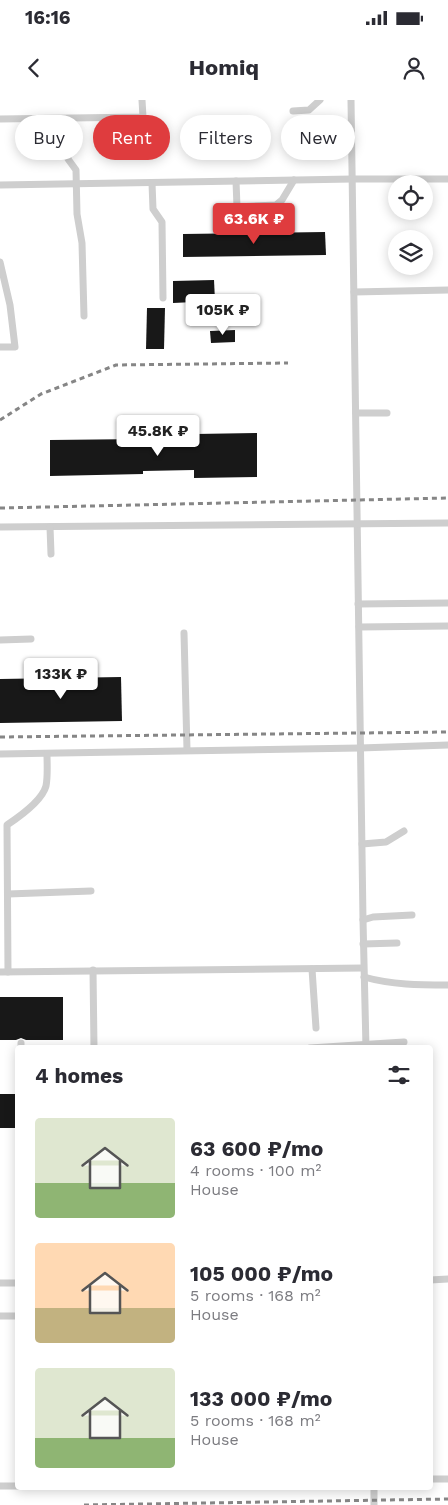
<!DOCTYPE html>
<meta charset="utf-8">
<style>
:root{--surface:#fff;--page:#f7f7f7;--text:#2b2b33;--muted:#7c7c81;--accent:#df3c3e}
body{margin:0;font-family:"Work Sans",sans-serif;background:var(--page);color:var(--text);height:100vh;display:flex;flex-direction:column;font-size:19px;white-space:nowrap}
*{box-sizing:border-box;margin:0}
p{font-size:16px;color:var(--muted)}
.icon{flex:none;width:28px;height:28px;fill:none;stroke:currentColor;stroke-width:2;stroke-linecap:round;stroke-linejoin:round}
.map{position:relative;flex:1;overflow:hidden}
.drawer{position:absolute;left:15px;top:945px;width:418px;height:445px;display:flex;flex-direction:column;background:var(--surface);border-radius:5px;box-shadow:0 2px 12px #0003}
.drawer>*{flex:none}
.banner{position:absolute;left:15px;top:15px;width:419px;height:45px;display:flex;gap:10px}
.controls{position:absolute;left:388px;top:75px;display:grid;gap:10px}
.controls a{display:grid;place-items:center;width:45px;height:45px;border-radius:50%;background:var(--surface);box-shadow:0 2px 12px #0003;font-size:25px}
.price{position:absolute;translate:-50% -42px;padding:0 11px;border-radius:5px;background:#fff;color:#222;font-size:16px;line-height:32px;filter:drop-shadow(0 1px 2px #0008)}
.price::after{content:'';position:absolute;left:50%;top:30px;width:15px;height:11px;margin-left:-8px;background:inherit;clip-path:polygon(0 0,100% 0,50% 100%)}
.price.on{background:var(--accent);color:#fff}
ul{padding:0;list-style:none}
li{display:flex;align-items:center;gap:15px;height:125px;padding:0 20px}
li span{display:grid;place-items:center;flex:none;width:140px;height:100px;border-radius:5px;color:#555}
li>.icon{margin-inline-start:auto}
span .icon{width:60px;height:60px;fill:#fffc;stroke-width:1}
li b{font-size:21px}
h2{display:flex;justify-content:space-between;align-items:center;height:60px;padding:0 20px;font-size:21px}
.pill{padding:0 18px;border-radius:22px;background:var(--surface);box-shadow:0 2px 12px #0003;font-size:18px;line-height:45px}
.pill.on{background:var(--accent);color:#fff}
.status{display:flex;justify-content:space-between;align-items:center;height:35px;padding:0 25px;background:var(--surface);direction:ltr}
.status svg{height:14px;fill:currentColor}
header{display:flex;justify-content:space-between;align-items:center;height:65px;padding:0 20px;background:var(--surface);font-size:22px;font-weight:700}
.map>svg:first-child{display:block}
</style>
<div class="status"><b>16:16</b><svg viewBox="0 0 49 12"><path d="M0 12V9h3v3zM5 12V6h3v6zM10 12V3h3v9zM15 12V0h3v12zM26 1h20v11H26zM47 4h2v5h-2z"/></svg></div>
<header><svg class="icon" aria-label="back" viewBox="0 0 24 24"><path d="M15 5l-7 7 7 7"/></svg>Homiq<svg class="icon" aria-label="person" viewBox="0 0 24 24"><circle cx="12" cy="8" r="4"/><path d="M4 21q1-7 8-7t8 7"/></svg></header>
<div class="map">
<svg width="448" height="1405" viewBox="0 0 448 1405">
<rect width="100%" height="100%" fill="#fff"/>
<g fill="#181818">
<path d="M325,132L326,155L183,157V134Z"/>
<path d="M214,180L215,201L173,203V181Z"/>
<path d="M147,208H165L164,249H146Z"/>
<path d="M235,230V242L211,243L210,231Z"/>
<path d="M257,333V377L194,378V370L143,371V374L50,376V340L142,339V345L195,344V334Z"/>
<path d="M121,577L122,621L0,623V579Z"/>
<path d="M0,897H63V940H26L21,938L16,940H0Z"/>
<rect x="0" y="994" width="18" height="34"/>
</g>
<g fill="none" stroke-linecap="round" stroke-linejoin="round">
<g stroke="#cecece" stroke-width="7">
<path d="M351,0L363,820L366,948"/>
<path d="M293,11L309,10L320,0"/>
<path d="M0,19L143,17L142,0"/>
<path d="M66,19L68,59L76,70L77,114L82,143L84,216"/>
<path d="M236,81L237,107L276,105L282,100L294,80"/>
<path d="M152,83L153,109L162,122L163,198"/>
<path d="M0,85L352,79H448"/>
<path d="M0,162L10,205L15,247H0"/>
<path d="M354,192L448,190"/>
<path d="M356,313H387"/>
<path d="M0,427L448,423"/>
<path d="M50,427L51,454"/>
<path d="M358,504L448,503"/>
<path d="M359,527L448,526"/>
<path d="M184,533L187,650"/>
<path d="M0,540L31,539"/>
<path d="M0,654L360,648L448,645"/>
<path d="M362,744L386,742L404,731"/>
<path d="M8,794L91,791"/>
<path d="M363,820L373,817L412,815"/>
<path d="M363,844L397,843"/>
<path d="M312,869L316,928"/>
<path d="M93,870L94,948"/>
<path d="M0,872L363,868"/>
<path d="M8,872L7,725C19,717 42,701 46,686C48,676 47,664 47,654"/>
<path d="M364,877C392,885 420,885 448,885"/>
<path d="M21,943V948"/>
<path d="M310,948L404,942"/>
<path d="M430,1180L448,1179"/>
<path d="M0,1183H18"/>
<path d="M0,1216H18"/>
<path d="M430,1379H448"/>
<path d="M0,1386H18"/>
<path d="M374,1388V1405"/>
</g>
<g stroke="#868686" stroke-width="3" stroke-dasharray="5 4" stroke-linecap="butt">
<path d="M0,320L41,294L116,265L288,263"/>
<path d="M0,408L448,398"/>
<path d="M0,637L448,632"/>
<path d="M84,1405L448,1399"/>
</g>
</g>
</svg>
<div class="controls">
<a><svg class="icon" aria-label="locate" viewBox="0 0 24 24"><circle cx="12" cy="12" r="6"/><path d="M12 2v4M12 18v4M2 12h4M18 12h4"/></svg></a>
<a><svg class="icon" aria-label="layers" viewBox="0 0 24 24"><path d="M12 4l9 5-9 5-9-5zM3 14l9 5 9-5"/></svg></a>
</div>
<b class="price on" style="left:254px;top:145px">63.6K ₽</b>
<b class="price" style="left:223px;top:236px">105K ₽</b>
<b class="price" style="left:158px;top:357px">45.8K ₽</b>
<b class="price" style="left:61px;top:600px">133K ₽</b>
<div class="banner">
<a class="pill">Buy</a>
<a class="pill on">Rent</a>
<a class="pill">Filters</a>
<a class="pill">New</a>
</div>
<section class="drawer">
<h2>4 homes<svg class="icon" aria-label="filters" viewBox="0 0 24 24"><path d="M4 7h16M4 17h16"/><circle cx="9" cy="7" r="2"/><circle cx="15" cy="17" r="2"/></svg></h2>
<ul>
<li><span style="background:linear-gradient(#dfe7d0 65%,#8fb573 0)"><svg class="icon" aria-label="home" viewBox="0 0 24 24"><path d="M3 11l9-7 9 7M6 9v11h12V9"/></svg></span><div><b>63 600 ₽/mo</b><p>4 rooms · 100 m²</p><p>House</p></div></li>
<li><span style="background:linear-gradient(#ffd9b3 65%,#c2b280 0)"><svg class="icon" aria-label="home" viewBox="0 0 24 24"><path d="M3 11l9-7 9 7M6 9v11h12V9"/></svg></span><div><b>105 000 ₽/mo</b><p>5 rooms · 168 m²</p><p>House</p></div></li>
<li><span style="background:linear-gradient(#dfe7d0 70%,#8fb573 0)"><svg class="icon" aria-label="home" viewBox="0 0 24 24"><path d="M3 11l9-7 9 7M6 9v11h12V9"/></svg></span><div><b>133 000 ₽/mo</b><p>5 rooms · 168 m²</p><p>House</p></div></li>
</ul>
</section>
</div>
